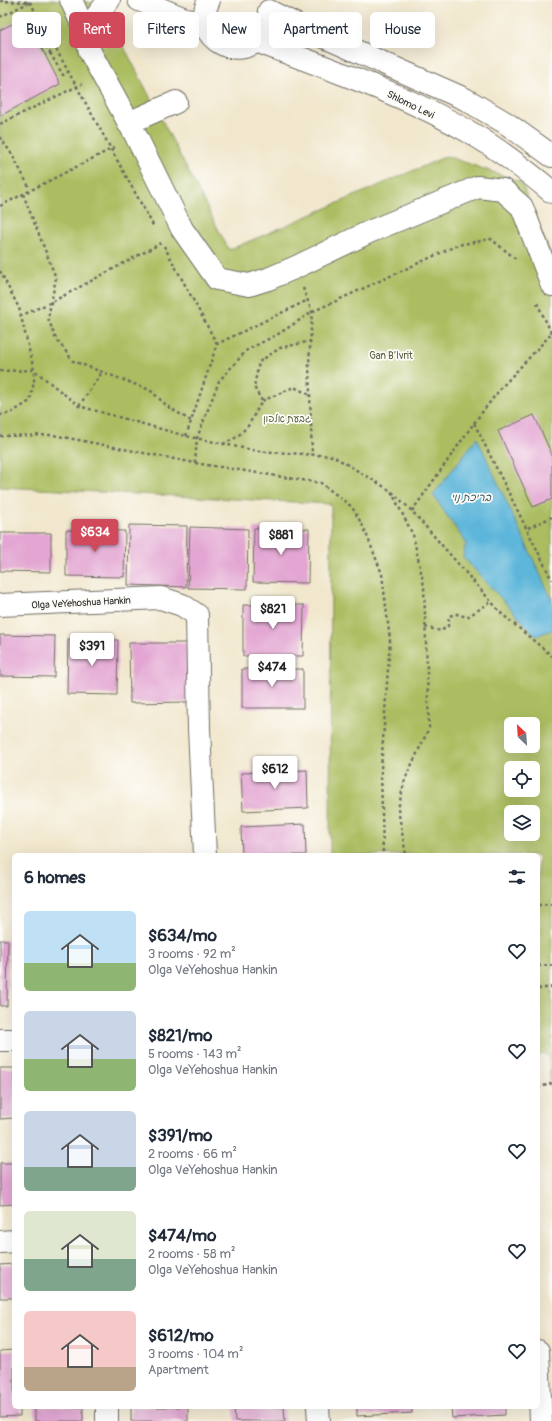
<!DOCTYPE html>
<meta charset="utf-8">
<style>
:root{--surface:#fff;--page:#f2f2f3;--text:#1f2937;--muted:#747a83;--accent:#d1495b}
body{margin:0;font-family:Pangolin,"Playpen Sans Hebrew",sans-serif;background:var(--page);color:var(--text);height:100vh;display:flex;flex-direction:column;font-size:15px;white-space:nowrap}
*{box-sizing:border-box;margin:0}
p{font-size:13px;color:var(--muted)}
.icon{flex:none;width:22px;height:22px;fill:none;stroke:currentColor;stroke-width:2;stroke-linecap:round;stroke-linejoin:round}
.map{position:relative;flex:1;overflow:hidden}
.panel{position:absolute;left:12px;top:853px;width:528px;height:556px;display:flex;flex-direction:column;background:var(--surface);border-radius:6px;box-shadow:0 4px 16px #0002}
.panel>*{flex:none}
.guide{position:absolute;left:12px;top:12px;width:528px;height:36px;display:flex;gap:8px}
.needle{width:26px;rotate:335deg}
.tools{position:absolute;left:504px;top:717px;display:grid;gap:8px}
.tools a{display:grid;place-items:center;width:36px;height:36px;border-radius:6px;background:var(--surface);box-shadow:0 4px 16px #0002;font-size:20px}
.price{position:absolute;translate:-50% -34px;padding:0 9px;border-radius:4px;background:#fff;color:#222;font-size:13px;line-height:26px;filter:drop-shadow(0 1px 2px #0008)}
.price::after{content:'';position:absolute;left:50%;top:24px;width:12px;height:9px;margin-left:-6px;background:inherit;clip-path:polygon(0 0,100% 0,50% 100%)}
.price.on{background:var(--accent);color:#fff}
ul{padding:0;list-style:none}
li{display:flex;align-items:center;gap:12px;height:100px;padding:0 12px}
li span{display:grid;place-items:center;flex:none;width:112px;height:80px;border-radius:6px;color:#555}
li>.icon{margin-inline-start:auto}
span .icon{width:48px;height:48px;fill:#fffc;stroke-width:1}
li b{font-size:17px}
h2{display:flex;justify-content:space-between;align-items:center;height:48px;padding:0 12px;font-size:17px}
.chip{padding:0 14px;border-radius:6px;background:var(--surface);box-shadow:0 4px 16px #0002;font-size:14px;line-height:36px}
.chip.on{background:var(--accent);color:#fff}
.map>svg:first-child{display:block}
</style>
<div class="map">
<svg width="552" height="1421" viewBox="0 0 552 1421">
<rect width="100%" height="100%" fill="#fdfcf7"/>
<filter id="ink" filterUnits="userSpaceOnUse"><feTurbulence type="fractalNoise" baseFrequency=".025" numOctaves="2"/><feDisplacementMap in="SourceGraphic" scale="8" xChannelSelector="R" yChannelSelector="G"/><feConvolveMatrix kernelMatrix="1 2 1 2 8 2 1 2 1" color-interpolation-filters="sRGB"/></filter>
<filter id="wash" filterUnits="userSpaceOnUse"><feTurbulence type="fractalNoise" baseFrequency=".012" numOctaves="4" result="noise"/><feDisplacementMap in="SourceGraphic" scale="16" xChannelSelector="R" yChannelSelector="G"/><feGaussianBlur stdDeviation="0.9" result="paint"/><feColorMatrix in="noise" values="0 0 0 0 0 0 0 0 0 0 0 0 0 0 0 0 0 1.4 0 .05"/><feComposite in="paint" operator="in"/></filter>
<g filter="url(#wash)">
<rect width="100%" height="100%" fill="#f1e7cd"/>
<path fill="#abbd60" stroke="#6b7446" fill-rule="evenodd" d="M0,0H79L103,6L229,250L447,156L521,182L552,258V1098L548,1054L538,1055V855H330L331,504L0,487ZM511,724H533V746H511ZM511,768H533V790H511ZM511,812H533V834H511Z"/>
<path fill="#5db6da" stroke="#447082" d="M477,438L552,600V630L536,636L463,557L466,543L433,495Z"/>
<g id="blocks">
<g fill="#e3a6d3">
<path d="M26,17L60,84L0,116V30Z"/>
<path d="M534,415L552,455V499L533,507L498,431Z"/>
<path d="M129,525L187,526L186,587L128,585Z"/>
<path d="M190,527L248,529L247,589L188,588Z"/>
<path d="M254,528L309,529L308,583L253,582Z"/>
<path d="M66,530L125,531L124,577L66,576Z"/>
<path d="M0,533H51V572L0,571Z"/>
<path d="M243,605H304L303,656H243Z"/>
<path d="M0,635L55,636L54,677L0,676Z"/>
<path d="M68,639L118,640L117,695L67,694Z"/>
<path d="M129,643H188L189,702L130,703Z"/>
<rect x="242" y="669" width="61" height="39"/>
<path d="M307,770L308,808L243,811L241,773Z"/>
<path d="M305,824L306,855H242L241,827Z"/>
<path d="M0,940H8L7,1006H0Z"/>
<path d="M0,1068H14V1118L0,1119Z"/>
<path d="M0,1163H14V1204L0,1205Z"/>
<path d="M14,1264V1298H0V1265Z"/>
<path d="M14,1350V1407H20V1416L0,1417V1351Z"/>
<rect x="35" y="1407" width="48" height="14"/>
<rect x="131" y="1407" width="57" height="14"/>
<path d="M234,1407H284L285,1421H235Z"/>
<path d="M357,1407H412V1413L357,1416Z"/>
<path d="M451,1407H505V1415L452,1418Z"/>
</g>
</g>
</g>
<g filter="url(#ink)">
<use href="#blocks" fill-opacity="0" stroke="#706d64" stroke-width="1"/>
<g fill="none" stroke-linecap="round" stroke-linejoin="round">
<defs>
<g id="minor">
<path d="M71,0L85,31L90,52L136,136L182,229L217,279L249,285L268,279L294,268L369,232L478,187L503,190L522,207L552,285"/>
<path d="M139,0L207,28"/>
<path d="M209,0C189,39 244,68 266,30"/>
<path d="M269,11L295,24L465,99L506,123L552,156"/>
<path d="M85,31L109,0"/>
<path d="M256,41C329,69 404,94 471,133C500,150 527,171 552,192"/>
<path d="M128,123L176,102"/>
<path d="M0,605L161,598L182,605L197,615L199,729L205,855"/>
<path d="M0,1040H14"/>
<path d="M0,1242L14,1241"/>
<path d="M538,1351L541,1421"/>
<path d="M107,1407V1421"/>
<path d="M318,1407L319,1421"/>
</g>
</defs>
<use href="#minor" stroke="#706d64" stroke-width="24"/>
<g stroke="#706d64" stroke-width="2.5" stroke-dasharray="3 3" stroke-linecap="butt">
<path d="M0,1L29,2"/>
<path d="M30,2L154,227"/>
<path d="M0,17L30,2"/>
<path d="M44,28L38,31L50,53L45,55"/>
<path d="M50,53L63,75L68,72"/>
<path d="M0,124L82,84"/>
<path d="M0,137L13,156L30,189"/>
<path d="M23,194L56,278L48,318L55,337L73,361L150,390L167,406L191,421"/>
<path d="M0,206L117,146"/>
<path d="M164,246L217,344"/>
<path d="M0,271L19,308L34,370V382L30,401L11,413L0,415"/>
<path d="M303,288L312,312L309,364L312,455"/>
<path d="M537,303L552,334"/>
<path d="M20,316L52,302L163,242"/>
<path d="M0,371L34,370L79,406L186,436L257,451L333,456L391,491L413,535L424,586L429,728L405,779L398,809L406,855"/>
<path d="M262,401L254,387L259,362L280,348L311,341"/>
<path d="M79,406L102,372"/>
<path d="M474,423L500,389L552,333"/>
<path d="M0,436L53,435L195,463L321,483L352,507L364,528L382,574L390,640L381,769L383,855"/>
<path d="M186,436L217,344L308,300"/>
<path d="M223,444L237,437L248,426L262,401L294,387L310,395"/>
<path d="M195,463L197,438L219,381L247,350L280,333L312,312L458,245L491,239L516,259"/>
<path d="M392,492L412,511L502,614L552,656"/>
<path d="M412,511L474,423L552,580"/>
<path d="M528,528L552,517"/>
<path d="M425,627L441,631L448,626L449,616L457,614L467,617L491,602"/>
<path d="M538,905L552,904"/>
<path d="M538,966L552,965"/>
<path d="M538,989L552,987"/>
<path d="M538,1088L552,1083"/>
</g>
<use href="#minor" stroke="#fff" stroke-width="22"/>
</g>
</g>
<g text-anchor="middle" stroke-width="3.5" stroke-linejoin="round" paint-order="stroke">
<g font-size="10" fill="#2b2b2b" stroke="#fdfcf7">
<text transform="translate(411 104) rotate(26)" y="4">Shlomo Levi</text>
<text transform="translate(81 602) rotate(-3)" y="4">Olga VeYehoshua Hankin</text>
</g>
<g font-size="10" fill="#585e3e" stroke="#fdfcf7">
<text x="391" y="359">Gan B’Ivrit</text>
<text x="287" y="422">גבעת אלפון</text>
</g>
<g font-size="11" font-style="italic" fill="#3c5c68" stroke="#fdfcf7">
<text x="471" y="501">בריכת נוי</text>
</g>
</g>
</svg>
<div class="tools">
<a><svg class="needle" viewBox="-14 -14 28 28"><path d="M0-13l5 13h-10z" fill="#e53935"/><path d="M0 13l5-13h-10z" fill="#747a83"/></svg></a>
<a><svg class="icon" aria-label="locate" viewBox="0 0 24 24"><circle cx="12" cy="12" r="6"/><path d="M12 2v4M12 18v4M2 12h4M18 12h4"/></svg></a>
<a><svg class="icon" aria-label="layers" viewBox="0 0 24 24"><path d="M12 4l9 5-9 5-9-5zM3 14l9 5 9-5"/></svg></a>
</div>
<b class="price on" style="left:95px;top:553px">$634</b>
<b class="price" style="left:281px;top:556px">$881</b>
<b class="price" style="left:273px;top:630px">$821</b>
<b class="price" style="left:92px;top:667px">$391</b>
<b class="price" style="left:272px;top:688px">$474</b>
<b class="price" style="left:275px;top:790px">$612</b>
<div class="guide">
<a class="chip">Buy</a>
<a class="chip on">Rent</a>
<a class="chip">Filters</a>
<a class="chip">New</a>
<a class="chip">Apartment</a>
<a class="chip">House</a>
</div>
<section class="panel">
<h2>6 homes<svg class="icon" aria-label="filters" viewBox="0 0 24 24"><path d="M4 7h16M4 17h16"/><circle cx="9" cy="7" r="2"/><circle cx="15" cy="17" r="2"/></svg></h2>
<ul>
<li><span style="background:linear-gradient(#bfe0f5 65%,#8fb573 0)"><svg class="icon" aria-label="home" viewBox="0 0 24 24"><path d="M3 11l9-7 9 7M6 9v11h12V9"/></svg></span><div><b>$634/mo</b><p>3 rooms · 92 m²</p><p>Olga VeYehoshua Hankin</p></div><svg class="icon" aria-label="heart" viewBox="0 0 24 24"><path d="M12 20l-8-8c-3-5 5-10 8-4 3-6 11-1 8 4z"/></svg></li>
<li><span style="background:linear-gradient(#c9d6e8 60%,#8fb573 0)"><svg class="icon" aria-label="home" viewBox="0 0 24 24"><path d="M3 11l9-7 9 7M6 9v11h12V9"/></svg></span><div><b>$821/mo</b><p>5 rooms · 143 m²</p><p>Olga VeYehoshua Hankin</p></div><svg class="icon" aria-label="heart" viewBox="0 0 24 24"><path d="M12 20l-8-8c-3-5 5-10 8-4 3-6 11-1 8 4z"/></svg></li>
<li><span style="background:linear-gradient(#c9d6e8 70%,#7fa58c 0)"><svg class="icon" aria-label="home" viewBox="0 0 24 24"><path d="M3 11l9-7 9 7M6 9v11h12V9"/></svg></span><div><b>$391/mo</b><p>2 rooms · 66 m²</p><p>Olga VeYehoshua Hankin</p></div><svg class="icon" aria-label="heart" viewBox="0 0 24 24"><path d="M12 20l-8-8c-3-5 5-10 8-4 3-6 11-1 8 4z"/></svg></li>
<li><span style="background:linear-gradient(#dfe7d0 60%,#7fa58c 0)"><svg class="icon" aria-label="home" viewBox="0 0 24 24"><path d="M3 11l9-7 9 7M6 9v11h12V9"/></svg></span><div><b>$474/mo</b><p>2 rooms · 58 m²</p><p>Olga VeYehoshua Hankin</p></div><svg class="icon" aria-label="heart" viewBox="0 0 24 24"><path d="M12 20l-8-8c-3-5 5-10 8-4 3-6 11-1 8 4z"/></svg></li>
<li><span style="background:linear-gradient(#f6c9c9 70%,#b9a48a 0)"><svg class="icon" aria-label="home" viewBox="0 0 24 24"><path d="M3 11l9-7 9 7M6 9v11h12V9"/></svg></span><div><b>$612/mo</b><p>3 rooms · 104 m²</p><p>Apartment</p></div><svg class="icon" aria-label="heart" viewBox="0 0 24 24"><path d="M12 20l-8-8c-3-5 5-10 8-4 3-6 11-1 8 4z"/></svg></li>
</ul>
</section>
</div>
